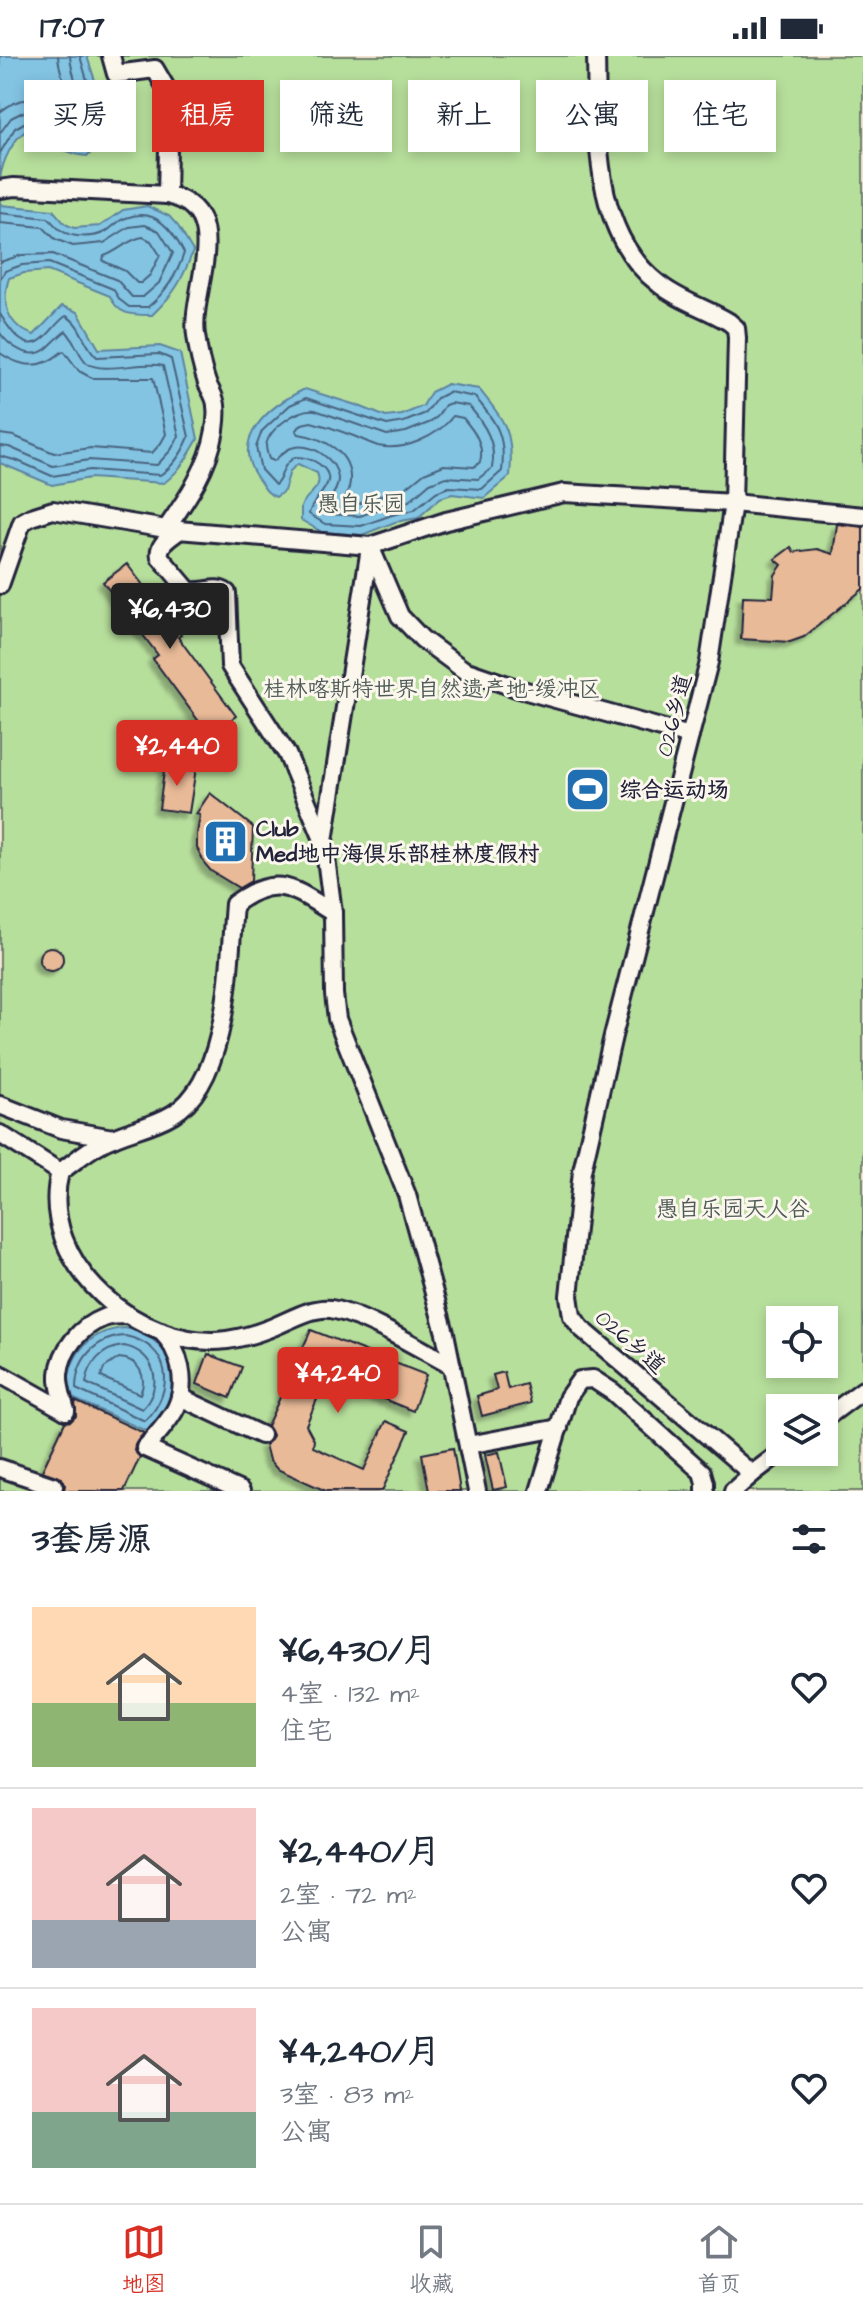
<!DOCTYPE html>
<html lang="zh">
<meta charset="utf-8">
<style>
:root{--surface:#fff;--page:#f6f6f7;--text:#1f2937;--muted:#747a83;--line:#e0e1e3;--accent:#d93025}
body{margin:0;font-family:"Architects Daughter","LXGW WenKai TC",sans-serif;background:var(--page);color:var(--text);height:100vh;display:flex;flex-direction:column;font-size:30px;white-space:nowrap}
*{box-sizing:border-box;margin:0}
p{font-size:26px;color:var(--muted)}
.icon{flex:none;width:44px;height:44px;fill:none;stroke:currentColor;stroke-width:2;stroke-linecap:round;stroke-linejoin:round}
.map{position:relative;height:1435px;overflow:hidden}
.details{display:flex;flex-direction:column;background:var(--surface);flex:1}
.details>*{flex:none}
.top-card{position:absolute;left:24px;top:24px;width:816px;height:72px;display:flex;gap:16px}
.tools{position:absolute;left:766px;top:1250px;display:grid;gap:16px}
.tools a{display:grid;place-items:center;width:72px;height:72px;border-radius:0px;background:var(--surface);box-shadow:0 4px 12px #0003;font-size:40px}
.price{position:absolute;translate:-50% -68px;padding:0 18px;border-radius:8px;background:var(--accent);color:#fff;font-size:26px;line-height:52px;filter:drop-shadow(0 2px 4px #0008)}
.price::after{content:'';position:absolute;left:50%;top:48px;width:24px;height:18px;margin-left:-12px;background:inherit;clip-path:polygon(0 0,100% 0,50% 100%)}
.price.current{background:#222;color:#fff}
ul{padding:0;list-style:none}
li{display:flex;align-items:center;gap:24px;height:200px;padding:0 32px}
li+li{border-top:2px solid var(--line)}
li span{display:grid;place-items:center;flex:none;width:224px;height:160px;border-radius:0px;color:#555}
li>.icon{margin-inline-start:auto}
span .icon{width:96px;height:96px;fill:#fffc;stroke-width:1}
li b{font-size:34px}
h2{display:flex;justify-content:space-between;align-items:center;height:96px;padding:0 32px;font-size:34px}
.tag{padding:0 28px;border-radius:0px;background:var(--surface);box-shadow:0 4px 12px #0003;font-size:28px;line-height:72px}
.tag.current{background:var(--accent);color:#fff}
.status{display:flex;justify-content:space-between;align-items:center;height:56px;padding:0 40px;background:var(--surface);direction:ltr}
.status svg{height:22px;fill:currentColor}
.dock{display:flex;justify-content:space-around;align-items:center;height:112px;border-top:2px solid var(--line);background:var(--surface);font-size:22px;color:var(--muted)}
.dock a{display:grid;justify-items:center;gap:4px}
.dock .current{color:var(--accent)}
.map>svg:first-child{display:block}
</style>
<div class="status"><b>17:07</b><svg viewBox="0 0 49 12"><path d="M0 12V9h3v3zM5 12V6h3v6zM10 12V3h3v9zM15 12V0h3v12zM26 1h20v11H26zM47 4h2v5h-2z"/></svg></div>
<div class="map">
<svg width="863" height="1435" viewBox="0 0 863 1435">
<defs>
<filter id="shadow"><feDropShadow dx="-5" dy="5" stdDeviation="2" flood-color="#0004"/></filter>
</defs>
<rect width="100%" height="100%" fill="#f5e5d3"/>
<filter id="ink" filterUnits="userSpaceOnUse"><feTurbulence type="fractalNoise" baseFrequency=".0125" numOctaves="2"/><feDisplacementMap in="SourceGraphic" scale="16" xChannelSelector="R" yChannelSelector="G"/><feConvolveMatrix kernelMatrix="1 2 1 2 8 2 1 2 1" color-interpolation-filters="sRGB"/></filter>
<g filter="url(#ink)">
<path fill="#b7df9c" stroke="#6c806c" stroke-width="2" fill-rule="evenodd" d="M0,0H863V1435H0ZM780,1264H824V1308H780ZM780,1352H824V1396H780Z"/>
<g fill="#83c4e3" stroke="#5c83a0" stroke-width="2">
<path d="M0,0H87C95,26 106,49 98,76C96,85 95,93 88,100L79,99L43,87L28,74C13,81 2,107 0,123C0,132 1,141 1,149L53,154L65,168L74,172L100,170L123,154L147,150L169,160L178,170L193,195C182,225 175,237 152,259C133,259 118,260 110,240L48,215L24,217L9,222C1,247 7,270 34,279L62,250L78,256L99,293L160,290L180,297L198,383C189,399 180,415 164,427L90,422L52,429L0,407Z"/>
<path d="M447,328L479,333C506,367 514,376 510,420L484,442L452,438L440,442L418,462L395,466L362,479L322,476L301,464C301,462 301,453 301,451C306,436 324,434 317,417L298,408L290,415L284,435L276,441C267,438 264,431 258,423C228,382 271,349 305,333L359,350L386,361L402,359L423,350L431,336Z"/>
<path d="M125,1272C159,1278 183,1309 171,1344C166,1356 156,1366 148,1376L68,1340C66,1302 86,1275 125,1272Z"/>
</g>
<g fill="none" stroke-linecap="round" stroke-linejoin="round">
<g stroke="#49637e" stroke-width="2">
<path d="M0,56C40,25 43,63 70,63C74,41 59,22 58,0"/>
<path d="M0,77L11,62L21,57L29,56L38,59L52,72L75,79L79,78C91,43 72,31 70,0"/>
<path d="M0,97L15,72L26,66L33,68L47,80L81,91L86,90L94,63L93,45L80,0"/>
<path d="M0,157L48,162C53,166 56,172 62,175C72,182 94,182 105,176C112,172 118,164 126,162C155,151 172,173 184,197C177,219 166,236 148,251H129L120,244L113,233L49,207L22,209L5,215L0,223"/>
<path d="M0,167L43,171L55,183L73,190L104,187L129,171L145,169L159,175L173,197L159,227L143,241H132L117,224L53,198L22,199L0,206"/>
<path d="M143,181L151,185L160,199L150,219L141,227H137L125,215L103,205L104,200C119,195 128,183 143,181Z"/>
<path d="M0,258C7,269 21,294 38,286C49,281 56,266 66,260C81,267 84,290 97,301L159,298L171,303L189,381C183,395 174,410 160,419L90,414L52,420L18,405L0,400"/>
<path d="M0,277C9,290 30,305 46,293C53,287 59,280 66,275C75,284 78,299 87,307C103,319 144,304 163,310L179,380L171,394L157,409L89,404L53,410L9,391L0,390"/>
<path d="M0,297C13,306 31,313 46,306C53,304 58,298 64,295L79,315L92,322H153L166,378L161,387L152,397L91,392L54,397L14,380L0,378"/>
<path d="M449,336L475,341C497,367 506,380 502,415L482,433L449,431L436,436L414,454L392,459L361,470L325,468L309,458C311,441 344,426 319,408C312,403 303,401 295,401C278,412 285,421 275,429L261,414L256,391L262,375L290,349L306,342L387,369L404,366L426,357L437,342Z"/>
<path d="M451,347L469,350C485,369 497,387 492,412L478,423L446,421L430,427L409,445L389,449L360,460L328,458L323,456C326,444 339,436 338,422C336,403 313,388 295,391C286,392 280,400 274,405L269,403C268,400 266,393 266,390C268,373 299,351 315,354L387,379L406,376L431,366L438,360L445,349Z"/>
<path d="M453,360L463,362C474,375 485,389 480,406L474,411L444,409L424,417L403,434L385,438L358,448H348L345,445C347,439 349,433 350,426C352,396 324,382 299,378L296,375L302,368L311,366C324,369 336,373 348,378C358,381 368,387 378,390C404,396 438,380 453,360Z"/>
<path d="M125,1280C172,1289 176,1335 145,1365L76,1333C76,1303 95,1282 125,1280Z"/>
<path d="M124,1290C156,1296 164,1331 142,1353L86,1327C89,1306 103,1292 124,1290Z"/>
<path d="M119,1302C139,1303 148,1321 140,1338L101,1321L104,1312Z"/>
</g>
</g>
<g fill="#e8ba98" stroke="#22223b" stroke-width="2" filter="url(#shadow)">
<path d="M837,468L863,471V533L804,581L790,586L741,583L743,540L773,541L775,519L782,509L775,503L791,491L794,496L817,493L833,498Z"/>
<path d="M127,508L181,579L178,581L236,660L209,679L153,603L158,599L103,526Z"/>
<path d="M165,708L196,712L189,757L159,753Z"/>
<path d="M210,737L253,771L251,825L239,832L211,815L205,808L197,792V778L200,759L196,758Z"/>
<circle cx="51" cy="903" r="12"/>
<path d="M311,1274L426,1319L413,1355L327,1320L306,1369L314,1384L313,1391L364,1414L386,1365L409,1375L382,1435H326L277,1413L269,1404L265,1389L271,1384L272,1379L267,1370Z"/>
<path d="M208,1298L242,1311L230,1342L197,1328Z"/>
<path d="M504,1316L508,1333L526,1328L531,1347L482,1360L477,1340L497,1334L493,1319Z"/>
<path d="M75,1345L144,1377L135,1388L134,1395L140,1401L124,1435H64L65,1429L62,1422L42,1415L65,1366L71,1365L76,1360Z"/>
<path d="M453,1392L460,1435H429L422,1398Z"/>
<path d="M499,1396L507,1431L493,1434L485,1399Z"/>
</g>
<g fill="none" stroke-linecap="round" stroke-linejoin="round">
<defs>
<g id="minor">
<path d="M111,0L116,18L155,13L180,56L175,76L168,92L167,139"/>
<path d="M596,0C598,76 591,176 659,228C680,245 706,252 729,266L736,272L737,282L733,447L709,606L613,980L582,1115L569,1240L572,1260L581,1272L752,1418L733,1435"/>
<path d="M0,133L14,131L167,139C237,154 189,236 196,279C198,295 202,312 207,327C210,334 216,342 216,350C217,357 216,367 215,374C209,411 187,443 166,473"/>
<path d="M180,474C171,481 157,488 160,501L188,534C201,539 215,528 227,537L230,610L287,698L324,786L333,857L334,938L337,963L407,1139L445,1277L477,1435"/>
<path d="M370,490L400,560L422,583L464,614L519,633L690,680"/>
<path d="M0,529L22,466L31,461L53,454L166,473L370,490L446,465L564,437L733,447L863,460"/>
<path d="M324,785L370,492"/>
<path d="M0,1049L61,1073L113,1082"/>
<path d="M0,1078L60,1116C36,1208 140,1295 227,1284C241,1282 255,1278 268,1273C286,1267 311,1250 331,1253C365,1259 420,1293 452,1310"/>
<path d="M60,1116C73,1107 86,1095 100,1088C123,1075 150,1072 173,1058C229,1024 229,907 234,848C277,816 294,833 333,857"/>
<path d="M161,1275C180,1294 188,1327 176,1352C169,1366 156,1380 145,1392L241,1435"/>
<path d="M0,1318L66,1355"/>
<path d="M180,1341L261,1379"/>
<path d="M66,1355C63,1343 58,1331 59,1318C61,1294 80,1271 103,1262C111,1259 120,1259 128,1259"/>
<path d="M824,1363L863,1334"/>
<path d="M468,1389L559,1372"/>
<path d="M0,1412L54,1430"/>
<path d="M752,1418L781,1396"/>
<path d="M539,1435L568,1341L580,1324L593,1323L613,1336L702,1416L705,1427V1435"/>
</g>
</defs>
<use href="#minor" stroke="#22223b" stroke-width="22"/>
<use href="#minor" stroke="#fbf7ec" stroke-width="16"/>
</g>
</g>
<defs>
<symbol id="stadium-square" viewBox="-11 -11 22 22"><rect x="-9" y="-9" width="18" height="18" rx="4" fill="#1f6fb2" stroke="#fbf7ec"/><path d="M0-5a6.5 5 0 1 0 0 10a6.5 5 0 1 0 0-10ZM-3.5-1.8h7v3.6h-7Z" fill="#fff"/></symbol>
<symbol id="building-square" viewBox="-11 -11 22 22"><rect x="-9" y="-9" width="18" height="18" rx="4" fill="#1f6fb2" stroke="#fbf7ec"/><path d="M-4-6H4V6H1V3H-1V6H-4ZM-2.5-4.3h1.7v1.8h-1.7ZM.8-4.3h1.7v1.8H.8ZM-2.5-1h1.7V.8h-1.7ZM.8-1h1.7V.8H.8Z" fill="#fff"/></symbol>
</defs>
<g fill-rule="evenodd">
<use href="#stadium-square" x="562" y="708" width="51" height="51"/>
<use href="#building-square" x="200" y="760" width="51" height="51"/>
</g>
<g text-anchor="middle" stroke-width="6" stroke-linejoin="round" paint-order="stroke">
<g font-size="22" fill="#4f5b58" stroke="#fbf7ec">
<text x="361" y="455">愚自乐园</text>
<text x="432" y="640">桂林喀斯特世界自然遗产地-缓冲区</text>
<text x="733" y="1160">愚自乐园天人谷</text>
</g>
<g font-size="22" fill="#22223b" stroke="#fbf7ec">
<text transform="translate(673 659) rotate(-76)" y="8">026乡道</text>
<text transform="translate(631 1285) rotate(41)" y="8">026乡道</text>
</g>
<g font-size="22" font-weight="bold" fill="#22223b" stroke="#fbf7ec" text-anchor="start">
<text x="619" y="741">综合运动场</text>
<text x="256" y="780">Club<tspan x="256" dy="25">Med地中海俱乐部桂林度假村</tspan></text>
</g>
</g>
</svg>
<div class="tools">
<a><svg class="icon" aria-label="locate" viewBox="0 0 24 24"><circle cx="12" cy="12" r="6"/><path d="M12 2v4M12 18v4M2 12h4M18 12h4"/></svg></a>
<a><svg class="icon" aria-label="layers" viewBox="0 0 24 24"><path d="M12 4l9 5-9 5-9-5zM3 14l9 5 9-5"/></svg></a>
</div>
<b class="price current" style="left:170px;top:595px">¥6,430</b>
<b class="price" style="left:177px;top:732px">¥2,440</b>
<b class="price" style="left:338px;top:1359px">¥4,240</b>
<div class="top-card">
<a class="tag">买房</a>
<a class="tag current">租房</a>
<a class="tag">筛选</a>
<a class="tag">新上</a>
<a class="tag">公寓</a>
<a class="tag">住宅</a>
</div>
</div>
<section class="details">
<h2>3套房源<svg class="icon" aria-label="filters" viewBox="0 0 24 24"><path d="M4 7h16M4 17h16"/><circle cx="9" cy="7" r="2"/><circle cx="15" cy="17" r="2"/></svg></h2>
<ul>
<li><span style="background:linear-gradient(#ffd9b3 60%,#8fb573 0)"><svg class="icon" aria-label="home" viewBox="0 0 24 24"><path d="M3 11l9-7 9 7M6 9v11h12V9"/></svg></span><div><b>¥6,430/月</b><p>4室 · 132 m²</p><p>住宅</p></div><svg class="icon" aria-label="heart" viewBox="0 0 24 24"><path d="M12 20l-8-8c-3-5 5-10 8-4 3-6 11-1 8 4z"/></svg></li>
<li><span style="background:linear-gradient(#f6c9c9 70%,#9aa5b1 0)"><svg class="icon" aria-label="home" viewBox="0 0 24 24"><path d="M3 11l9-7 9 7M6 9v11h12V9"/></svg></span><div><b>¥2,440/月</b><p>2室 · 72 m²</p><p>公寓</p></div><svg class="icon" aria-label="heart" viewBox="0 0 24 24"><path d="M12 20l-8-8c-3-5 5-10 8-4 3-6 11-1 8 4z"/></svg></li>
<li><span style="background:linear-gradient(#f6c9c9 65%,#7fa58c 0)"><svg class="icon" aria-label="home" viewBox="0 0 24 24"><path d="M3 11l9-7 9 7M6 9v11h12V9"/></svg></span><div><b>¥4,240/月</b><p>3室 · 83 m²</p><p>公寓</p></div><svg class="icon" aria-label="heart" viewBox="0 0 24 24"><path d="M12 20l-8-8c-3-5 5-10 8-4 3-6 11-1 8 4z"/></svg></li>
</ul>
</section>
<nav class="dock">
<a class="current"><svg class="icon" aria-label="map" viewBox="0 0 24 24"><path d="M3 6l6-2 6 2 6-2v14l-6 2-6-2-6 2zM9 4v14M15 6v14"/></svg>地图</a>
<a><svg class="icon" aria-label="saved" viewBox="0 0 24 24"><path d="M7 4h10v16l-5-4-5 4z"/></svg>收藏</a>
<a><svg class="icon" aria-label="home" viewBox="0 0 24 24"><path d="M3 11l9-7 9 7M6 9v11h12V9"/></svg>首页</a>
</nav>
